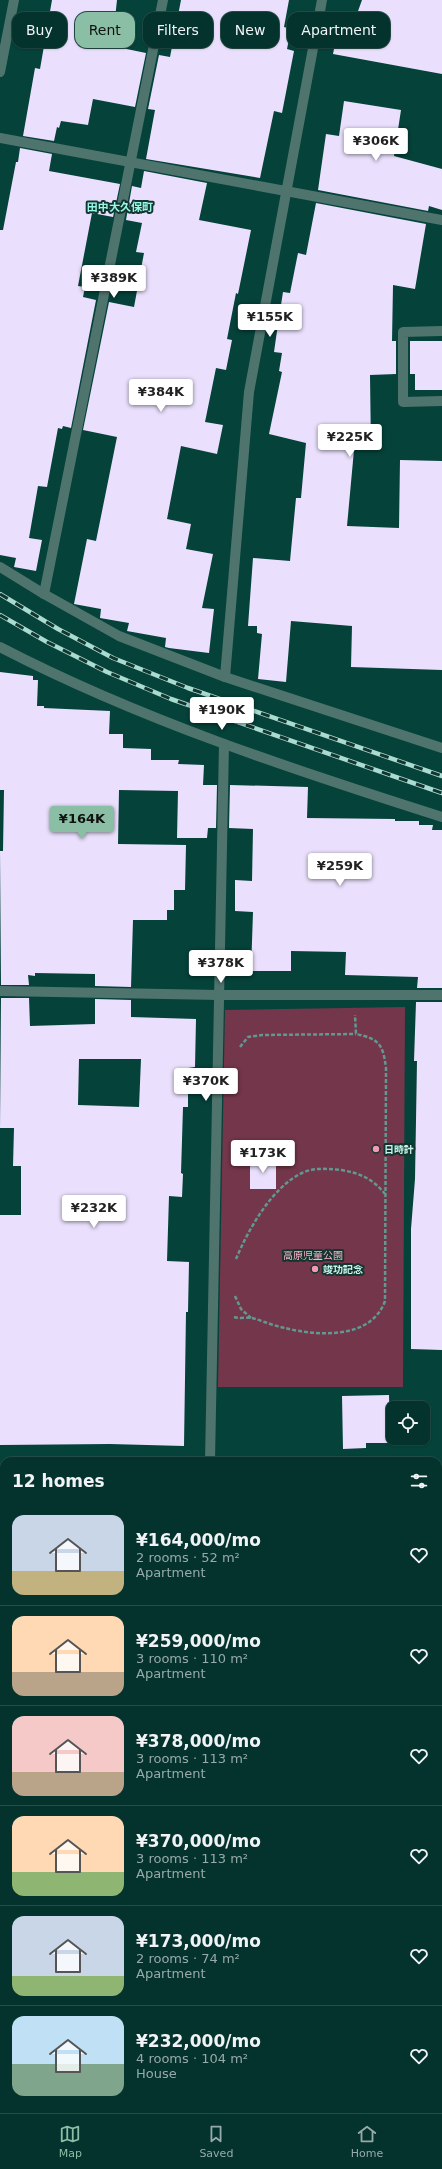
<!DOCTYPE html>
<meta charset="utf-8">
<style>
:root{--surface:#04322c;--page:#123e38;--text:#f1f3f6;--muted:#97aaa9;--line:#254d48;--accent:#8abfa5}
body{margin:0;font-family:"DejaVu Sans","Noto Sans JP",sans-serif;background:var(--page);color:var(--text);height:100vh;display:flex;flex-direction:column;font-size:15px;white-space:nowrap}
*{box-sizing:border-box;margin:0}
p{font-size:13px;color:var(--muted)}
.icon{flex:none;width:22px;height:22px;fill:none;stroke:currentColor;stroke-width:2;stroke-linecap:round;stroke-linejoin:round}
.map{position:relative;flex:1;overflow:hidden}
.sheet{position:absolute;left:0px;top:1457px;width:442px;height:656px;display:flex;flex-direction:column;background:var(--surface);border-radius:12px 12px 0 0;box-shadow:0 1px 3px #0004,0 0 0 1px var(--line)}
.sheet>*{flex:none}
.guide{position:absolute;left:12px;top:12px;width:418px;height:36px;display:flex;gap:8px}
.buttons{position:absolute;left:386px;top:1401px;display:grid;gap:8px}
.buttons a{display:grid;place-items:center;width:44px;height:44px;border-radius:8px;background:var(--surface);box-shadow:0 1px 3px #0004,0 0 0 1px var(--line);font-size:20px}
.price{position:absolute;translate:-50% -34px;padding:0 9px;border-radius:4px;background:#fff;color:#222;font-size:13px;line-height:26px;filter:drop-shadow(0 1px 2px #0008)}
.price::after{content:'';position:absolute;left:50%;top:24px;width:12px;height:9px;margin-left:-6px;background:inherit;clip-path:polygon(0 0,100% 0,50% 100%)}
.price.active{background:var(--accent);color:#111}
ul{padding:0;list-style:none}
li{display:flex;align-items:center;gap:12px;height:100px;padding:0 12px}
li+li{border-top:1px solid var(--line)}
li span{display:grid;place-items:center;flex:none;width:112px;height:80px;border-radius:12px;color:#555}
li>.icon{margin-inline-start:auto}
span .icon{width:48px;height:48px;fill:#fffc;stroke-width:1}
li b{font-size:17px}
h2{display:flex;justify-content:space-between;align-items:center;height:48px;padding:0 12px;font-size:17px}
.chip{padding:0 14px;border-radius:12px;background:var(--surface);box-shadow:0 1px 3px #0004,0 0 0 1px var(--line);font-size:14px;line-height:36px}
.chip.active{background:var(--accent);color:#111}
.tab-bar{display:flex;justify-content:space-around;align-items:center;height:56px;border-top:1px solid var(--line);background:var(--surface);font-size:11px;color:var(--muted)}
.tab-bar a{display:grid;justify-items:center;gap:2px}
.tab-bar .active{color:var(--accent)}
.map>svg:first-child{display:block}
</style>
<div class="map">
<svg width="442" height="2113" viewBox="0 0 442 2113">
<rect width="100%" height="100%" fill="#05423a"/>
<path fill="#74364a" d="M405,1007L403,1387H218L225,1010Z"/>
<g fill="#eae0fd" fill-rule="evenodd">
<path d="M52,0H117L112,46L146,53L135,107L93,99L88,125L61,121L59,128L57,127L54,141L23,136L35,68L40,69Z"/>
<path d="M181,0H289L284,27L291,29L287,49L294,51L282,113L274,111L260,178L146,159L155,110L148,109L159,55L170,57Z"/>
<path d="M362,0H442V74L333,54L339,23L353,25Z"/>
<path d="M344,101L401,110L394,156L442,169V210L429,206L428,211L318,190L326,134L339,136Z"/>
<path d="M20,148L52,154L49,171L120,184L113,217L92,213L78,286L85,287L83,297L96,300L71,428L63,426L62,429L58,428L47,487L38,486L29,538L42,540L36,571L14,567L16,558L0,555V230H3L16,162H18Z"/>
<path d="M144,171L207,183L199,220L251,230L238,294L236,293L227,339L232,340L226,370L216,368L205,422L223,425L217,454L181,446L167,519L191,524L186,549L213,554L202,608L214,609L209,653L169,648L165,647L166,638L127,631L129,623L100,618L101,609L74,604L87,539L96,541L117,437L83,430L109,302L134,307L144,253L136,252L142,223L126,220L132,186L141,188Z"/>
<path d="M316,203L426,224L415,289L393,285L392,341H396V374L370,375L371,450H354L347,526L399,528L400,460L442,461V670L351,667L352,626L291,621L286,682L258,679L262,634L257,633V626H248L253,558L290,561L296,498H301L306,443L269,434L282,372L279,371L282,353L274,352L277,331L283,292L290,293L298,253L306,255Z"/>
<path d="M410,341H442V390H415V374H410Z"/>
<path d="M0,672L33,676V680H38L37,706H44V708L110,711L109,734H123V748L151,749V760H179L178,764L204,765L203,785H217L216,828H208L207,838H177L178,791L119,790L118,844L186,845L185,890H174V910H167V920H133L131,987L95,986V974L35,973V976L28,975L29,985H1L0,851H3L4,790H0Z"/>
<path d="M230,785L308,787L307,818L395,819V821H419V825H433L432,830H442V988H417L418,977L345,975L346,952L291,951V971H251L253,912L235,911V880L252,881L253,829L229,828Z"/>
<path d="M1,998H29L30,1026L95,1024V999L131,1000V1017L196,1019L195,1067L188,1068V1107H183L181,1173L183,1174L182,1197L169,1196L167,1261L189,1262L188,1312H186L184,1446L110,1444L0,1445V1215H21V1166H13L14,1128H0ZM79,1059H141L139,1107L78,1105Z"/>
<path d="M416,1002H442V1350L411,1349V1229L415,1179L417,1061H414Z"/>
<rect x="250" y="1160" width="26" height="29"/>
<path d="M389,1395L390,1443H366V1448L343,1449L342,1396Z"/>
</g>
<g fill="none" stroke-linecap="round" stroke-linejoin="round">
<g stroke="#61988f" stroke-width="2.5" stroke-dasharray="4 2" stroke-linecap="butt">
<path d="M240,1047L248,1037L262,1035L356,1034"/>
<path d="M236,1259C248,1230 272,1187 302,1173C314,1167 328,1169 341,1170C360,1173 373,1179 385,1194"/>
<path d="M235,1296L241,1309L251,1318"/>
<path d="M234,1317C239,1319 247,1317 252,1318C263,1321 274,1326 285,1328C317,1336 371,1340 385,1301L386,1068C383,1044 379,1039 356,1034L355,1015"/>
</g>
<path stroke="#4e746d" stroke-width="10" d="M442,331L403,332V402L442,401"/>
<g stroke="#4e746d" stroke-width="10">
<path d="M0,72L14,0"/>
<path d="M0,138L442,220"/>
<path d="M0,567L44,594L119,636L225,677L442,748"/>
<path d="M44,594L163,0"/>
<path d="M0,647C141,720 291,769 442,817"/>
<path d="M225,677L249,392L322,0"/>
<path d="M0,991L219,995H442"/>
<path d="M210,1461L224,744"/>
<path d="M438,1803H442"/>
<path d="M0,1808H4"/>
<path d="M198,2113V2109"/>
</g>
<g stroke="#4e746d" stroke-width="10">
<path d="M438,1472H442"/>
<path d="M0,1477H4"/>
</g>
<defs>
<g id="rail">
<path d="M0,594L58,629L113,658L188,688L442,776"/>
<path d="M0,615L47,642L107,672L171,699L442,793"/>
</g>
</defs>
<use href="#rail" stroke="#aadbd1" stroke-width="4.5"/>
<use href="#rail" stroke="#14352f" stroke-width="3" stroke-dasharray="9" stroke-linecap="butt"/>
</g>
<g fill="#f19ab3" stroke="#14352f" stroke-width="1.5">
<circle cx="376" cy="1149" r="4"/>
<circle cx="315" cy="1269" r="4"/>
</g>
<g text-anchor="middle" stroke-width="4" stroke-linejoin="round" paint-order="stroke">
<g font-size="10" font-weight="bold" fill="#c6f5eb" stroke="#14352f" text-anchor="start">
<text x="384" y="1153">日時計</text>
<text x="323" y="1273">竣功記念</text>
</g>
<g font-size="10" fill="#fcb4c8" stroke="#14352f">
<text x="313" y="1259">高原児童公園</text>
</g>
<g font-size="11" font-weight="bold" fill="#95f9e7" stroke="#14352f">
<text x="120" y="211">田中大久保町</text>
</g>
</g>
</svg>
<div class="buttons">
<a><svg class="icon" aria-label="locate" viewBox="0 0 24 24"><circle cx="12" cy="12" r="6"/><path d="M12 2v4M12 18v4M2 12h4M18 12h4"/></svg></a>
</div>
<b class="price" style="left:376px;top:162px">¥306K</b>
<b class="price" style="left:114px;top:299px">¥389K</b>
<b class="price" style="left:270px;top:338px">¥155K</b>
<b class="price" style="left:161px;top:413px">¥384K</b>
<b class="price" style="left:350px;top:458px">¥225K</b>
<b class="price" style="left:222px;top:731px">¥190K</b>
<b class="price active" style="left:82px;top:840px">¥164K</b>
<b class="price" style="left:340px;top:887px">¥259K</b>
<b class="price" style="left:221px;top:984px">¥378K</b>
<b class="price" style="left:206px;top:1102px">¥370K</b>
<b class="price" style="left:263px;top:1174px">¥173K</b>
<b class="price" style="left:94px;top:1229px">¥232K</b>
<div class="guide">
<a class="chip">Buy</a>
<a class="chip active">Rent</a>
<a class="chip">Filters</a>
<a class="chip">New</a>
<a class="chip">Apartment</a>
</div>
<section class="sheet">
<h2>12 homes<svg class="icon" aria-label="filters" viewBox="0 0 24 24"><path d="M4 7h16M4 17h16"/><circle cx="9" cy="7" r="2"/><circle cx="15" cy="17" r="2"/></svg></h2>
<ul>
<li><span style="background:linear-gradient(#c9d6e8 70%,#c2b280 0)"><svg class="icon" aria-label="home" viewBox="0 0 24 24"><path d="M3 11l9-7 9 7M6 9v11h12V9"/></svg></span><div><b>¥164,000/mo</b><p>2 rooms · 52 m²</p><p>Apartment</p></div><svg class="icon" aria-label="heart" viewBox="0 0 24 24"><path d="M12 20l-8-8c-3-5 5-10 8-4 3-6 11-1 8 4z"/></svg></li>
<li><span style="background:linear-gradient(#ffd9b3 70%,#b9a48a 0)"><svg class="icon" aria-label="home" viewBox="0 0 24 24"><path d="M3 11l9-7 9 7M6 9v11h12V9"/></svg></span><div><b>¥259,000/mo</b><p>3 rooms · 110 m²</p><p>Apartment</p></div><svg class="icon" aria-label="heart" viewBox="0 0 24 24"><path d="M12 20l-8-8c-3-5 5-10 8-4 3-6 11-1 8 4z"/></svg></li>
<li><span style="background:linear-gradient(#f6c9c9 70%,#b9a48a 0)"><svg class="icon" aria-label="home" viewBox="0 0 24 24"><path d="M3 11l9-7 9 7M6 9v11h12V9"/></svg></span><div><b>¥378,000/mo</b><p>3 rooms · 113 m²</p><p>Apartment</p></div><svg class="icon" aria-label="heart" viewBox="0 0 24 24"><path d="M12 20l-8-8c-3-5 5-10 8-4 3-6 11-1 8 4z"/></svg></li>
<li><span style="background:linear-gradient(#ffd9b3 70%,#8fb573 0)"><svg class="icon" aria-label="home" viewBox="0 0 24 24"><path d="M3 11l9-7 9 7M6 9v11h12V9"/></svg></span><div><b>¥370,000/mo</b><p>3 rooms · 113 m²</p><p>Apartment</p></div><svg class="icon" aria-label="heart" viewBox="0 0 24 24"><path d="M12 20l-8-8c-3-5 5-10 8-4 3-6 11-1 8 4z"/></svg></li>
<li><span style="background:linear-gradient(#c9d6e8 75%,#8fb573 0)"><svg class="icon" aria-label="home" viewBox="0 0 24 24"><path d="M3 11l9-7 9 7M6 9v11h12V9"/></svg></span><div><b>¥173,000/mo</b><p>2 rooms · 74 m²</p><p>Apartment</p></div><svg class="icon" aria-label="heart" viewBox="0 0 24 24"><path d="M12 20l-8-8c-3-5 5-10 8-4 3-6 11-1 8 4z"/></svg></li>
<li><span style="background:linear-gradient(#bfe0f5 60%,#7fa58c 0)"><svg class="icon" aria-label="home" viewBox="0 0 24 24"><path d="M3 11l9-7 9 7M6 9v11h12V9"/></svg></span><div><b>¥232,000/mo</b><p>4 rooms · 104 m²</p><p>House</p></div><svg class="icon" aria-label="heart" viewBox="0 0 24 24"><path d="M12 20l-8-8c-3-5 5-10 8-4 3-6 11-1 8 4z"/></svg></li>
</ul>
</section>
</div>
<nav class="tab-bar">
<a class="active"><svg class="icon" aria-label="map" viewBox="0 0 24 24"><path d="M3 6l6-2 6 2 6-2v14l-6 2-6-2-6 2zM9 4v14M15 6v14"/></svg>Map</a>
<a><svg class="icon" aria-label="saved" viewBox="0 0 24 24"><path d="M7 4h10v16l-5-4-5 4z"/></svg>Saved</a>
<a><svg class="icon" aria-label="home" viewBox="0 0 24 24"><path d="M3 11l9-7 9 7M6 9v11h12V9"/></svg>Home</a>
</nav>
